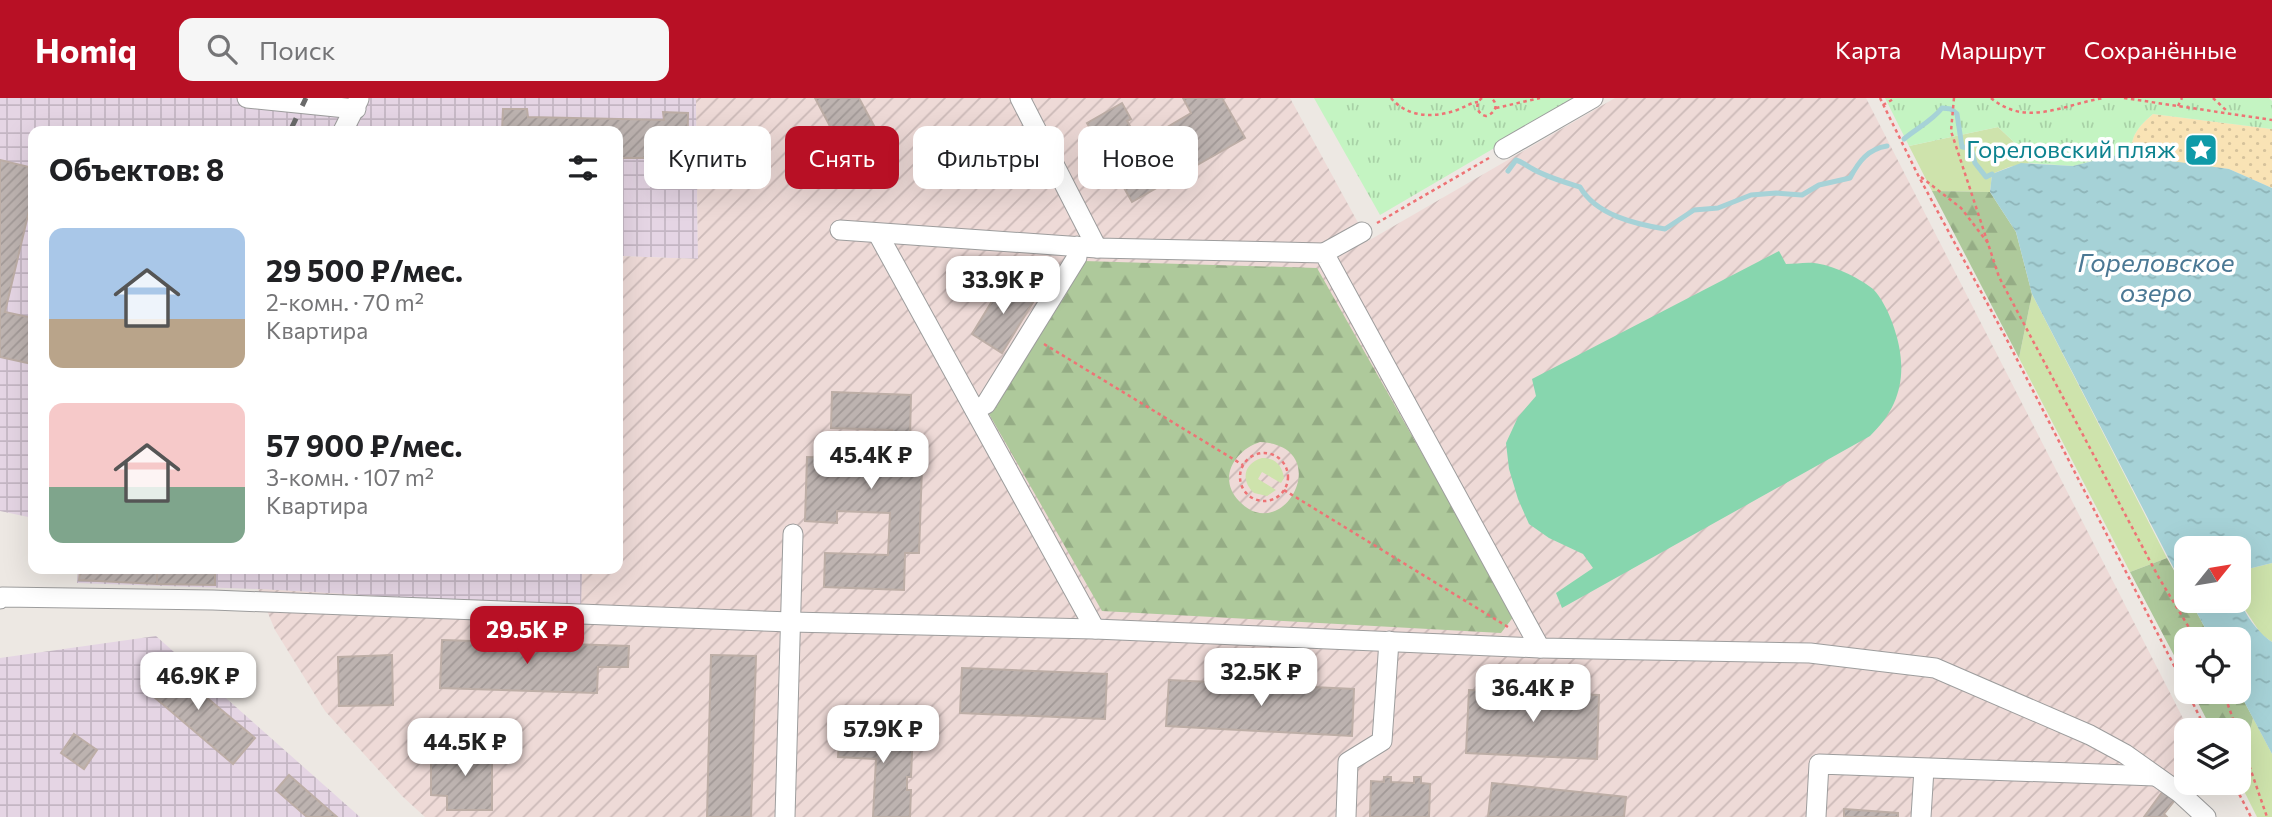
<!DOCTYPE html>
<html lang="ru">
<meta charset="utf-8">
<style>
:root{--surface:#fff;--page:#f6f6f6;--text:#202124;--muted:#757577;--accent:#b81025}
body{margin:0;font-family:Commissioner,sans-serif;background:var(--page);color:var(--text);height:100vh;display:flex;flex-direction:column;font-size:26px;white-space:nowrap}
*{box-sizing:border-box;margin:0}
p{font-size:23px;color:var(--muted)}
.icon{flex:none;width:38px;height:38px;fill:none;stroke:currentColor;stroke-width:2;stroke-linecap:round;stroke-linejoin:round}
.map{position:relative;flex:1;overflow:hidden}
.drawer{position:absolute;left:28px;top:28px;width:595px;height:448px;display:flex;flex-direction:column;background:var(--surface);border-radius:14px;box-shadow:0 7px 28px #0002}
.drawer>*{flex:none}
.banner{position:absolute;left:644px;top:28px;width:665px;height:63px;display:flex;gap:14px}
.needle{width:46px;rotate:60deg}
.tools{position:absolute;left:2174px;top:438px;display:grid;gap:14px}
.tools a{display:grid;place-items:center;width:77px;height:77px;border-radius:14px;background:var(--surface);box-shadow:0 7px 28px #0002;font-size:35px}
.price{position:absolute;translate:-50% -60px;padding:0 16px;border-radius:14px;background:#fff;color:#222;font-size:23px;line-height:46px;filter:drop-shadow(0 2px 4px #0008)}
.price::after{content:'';position:absolute;left:50%;top:42px;width:21px;height:16px;margin-left:-10px;background:inherit;clip-path:polygon(0 0,100% 0,50% 100%)}
.price.current{background:var(--accent);color:#fff}
ul{padding:0;list-style:none}
li{display:flex;align-items:center;gap:21px;height:175px;padding:0 21px}
li span{display:grid;place-items:center;flex:none;width:196px;height:140px;border-radius:14px;color:#555}
li>.icon{margin-inline-start:auto}
span .icon{width:84px;height:84px;fill:#fffc;stroke-width:1}
li b{font-size:30px}
h2{display:flex;justify-content:space-between;align-items:center;height:84px;padding:0 21px;font-size:30px}
.pill{padding:0 24px;border-radius:14px;background:var(--surface);box-shadow:0 7px 28px #0002;font-size:24px;line-height:63px}
.pill.current{background:var(--accent);color:#fff}
header{display:flex;align-items:center;gap:42px;box-sizing:border-box;height:98px;padding:0 35px;background:var(--accent);color:#fff}
header strong{font-size:33px}
nav{display:flex;gap:38px;margin-inline-start:auto;font-size:24px}
.search{width:490px;height:63px;background:var(--page);display:flex;align-items:center;gap:18px;box-sizing:border-box;padding:0 24px;border-radius:14px;color:var(--muted);font-size:26px}
.map>svg:first-child{display:block}
</style>
<header>
<strong>Homiq</strong>
<div class="search"><svg class="icon" aria-label="search" viewBox="0 0 24 24"><circle cx="10" cy="10" r="6"/><path d="M15 15l6 6"/></svg>Поиск</div>
<nav><a>Карта</a><a>Маршрут</a><a>Сохранённые</a></nav>
</header>
<div class="map">
<svg width="2272" height="719" viewBox="0 0 2272 719">
<defs>
<pattern id="industrial-grid" width="8" height="8" patternUnits="userSpaceOnUse" patternTransform="scale(1.75)"><rect width="8" height="8" fill="#e5d5e4"/><path d="M0 4h8M4 0v8" fill="none" stroke="#c4b6c3"/></pattern>
<pattern id="military-furrows" width="10" height="10" patternUnits="userSpaceOnUse" patternTransform="scale(1.75)"><rect width="10" height="10" fill="#eedad7"/><path d="M-1 1l2-2M0 10L10 0M9 11l2-2" fill="none" stroke="#ccbab8"/></pattern>
<pattern id="forest-firs" width="22" height="20" patternUnits="userSpaceOnUse" patternTransform="scale(1.75)"><rect width="22" height="20" fill="#aec99b"/><path d="M5 1l3.5 6h-7zM16 11l3.5 6h-7z" fill="#95ac85"/></pattern>
<pattern id="sand-dots" width="8" height="8" patternUnits="userSpaceOnUse" patternTransform="scale(1.75)"><rect width="8" height="8" fill="#f9e3b5"/><path d="M2 2h.1M6 6h.1" fill="none" stroke="#d5c29b" stroke-width="1.8" stroke-linecap="round"/></pattern>
<pattern id="park-tufts" width="24" height="20" patternUnits="userSpaceOnUse" patternTransform="scale(1.75)"><rect width="24" height="20" fill="#c4f4c2"/><path d="M3 7l-1-3M5 7V3M7 7l1-3M15 17l-1-3M17 17v-4M19 17l1-3" fill="none" stroke="#a8d1a6"/></pattern>
<pattern id="water-ripples" width="26" height="14" patternUnits="userSpaceOnUse" patternTransform="scale(1.75)"><rect width="26" height="14" fill="#a6d2d7"/><path d="M2 4q2-2 4 0t4 0M15 11q2-2 4 0t4 0" fill="none" stroke="#8eb4b8"/></pattern>
<pattern id="building-hatch" width="6" height="6" patternUnits="userSpaceOnUse" patternTransform="scale(1.75)"><rect width="6" height="6" fill="#bdb3b0"/><path d="M-1 1l2-2M0 6l6-6M5 7l2-2" fill="none" stroke="#a29997"/></pattern>
</defs>
<rect width="100%" height="100%" fill="#ede8e3"/>
<g fill="url(#industrial-grid)">
<path d="M0,0H696L698,161L618,158V33H33V420L0,413Z"/>
<path d="M78,471H582V510L258,491L77,485Z"/>
<path d="M156,538L360,719H0V560Z"/>
</g>
<path fill="url(#military-furrows)" d="M696,0H1290L1368,143L1615,0H1866L2189,632H2186V684H2188L2164,716L2167,719H425L402,698L325,613L275,532L258,491L581,510L582,471H618V158L698,161Z"/>
<g fill="#cee3ac">
<path d="M1998,29L2017,47L2029,65L2009,69L1992,76L1990,94L1932,93L1909,48Z"/>
<path d="M2032,196L2167,460L2130,474L2019,260Z"/>
<path d="M1262,360C1275,360 1282,367 1284,380L1281,385L1262,374L1258,381L1276,392L1267,398L1254,395C1240,382 1244,365 1262,360Z"/>
<path d="M2272,465V544L2261,536L2240,504L2238,478L2248,471Z"/>
<path d="M2253,620L2272,656V719H2257L2239,683Z"/>
</g>
<g fill="url(#forest-firs)" fill-rule="evenodd">
<path d="M1932,93L1990,94L2016,134L2032,196L2019,260Z"/>
<path d="M1084,163L1317,170L1514,518L1501,535L1102,513L989,316ZM1260,344C1337,348 1283,450 1239,403C1217,380 1235,352 1260,344Z"/>
<path d="M2167,460L2186,494V502H2190L2211,541H2186V580L2130,474Z"/>
<path d="M2238,592L2253,620L2239,683L2238,632H2212L2192,593Z"/>
</g>
<path fill="url(#sand-dots)" d="M2153,16L2272,31V90L2229,71L2131,59C2130,38 2138,29 2153,16Z"/>
<g fill="url(#park-tufts)">
<path d="M1314,0H1580L1380,117Z"/>
<path d="M1885,0H2269L2272,3V31L2153,16C2138,29 2130,38 2131,59L2121,56L2073,68L2029,65L2017,47L1998,29L1909,48Z"/>
</g>
<path fill="#87d6ae" d="M1779,153L1786,166C1795,166 1805,164 1814,165C1832,167 1858,179 1873,191C1881,199 1888,213 1892,224C1908,267 1905,305 1870,338L1562,510L1556,495L1593,470L1583,456L1549,440L1529,426L1518,401L1509,371L1506,345L1518,319L1536,298L1532,281Z"/>
<g fill="url(#water-ripples)">
<path d="M2121,56L2229,71L2272,90V465L2248,471L2238,478V450H2186V494L2032,196L2016,134L1990,94L1992,76L2021,65L2073,68Z"/>
<path d="M2238,497C2243,514 2257,534 2272,544V656L2238,592V541H2211L2190,502H2238Z"/>
</g>
<g fill="none" stroke-linecap="round" stroke-linejoin="round">
<g stroke="#a6d2d7" stroke-width="5">
<path d="M1904,41C1917,30 1932,23 1942,10L1951,11L1957,16L1962,49L1971,50L1975,65L1986,79L1992,76"/>
<path d="M1508,73L1516,62C1523,64 1525,67 1531,70C1546,79 1564,84 1580,89C1596,117 1635,126 1665,131L1694,112L1718,110L1751,97L1776,95L1802,97L1819,87L1850,80C1859,63 1868,51 1887,48"/>
</g>
</g>
<g fill="url(#building-hatch)" stroke="#bdaea6" stroke-width="2">
<path d="M815,0H859L885,48L850,66Z"/>
<path d="M1183,0H1222L1245,40L1132,104L1087,25L1122,5L1131,21L1127,23L1140,45L1191,15Z"/>
<path d="M503,11H527L528,19L664,22L663,14L688,15L687,79H663V60H618V33H502Z"/>
<path d="M0,62L33,70V96L5,214L33,220L32,266L0,259Z"/>
<path d="M1005,182L1035,201L1002,255L972,236Z"/>
<path d="M832,294L911,297L910,340H923L919,455H905L904,492L824,489L825,455L888,457L890,415L837,413V425L805,423L807,359L839,360V372L891,373L892,332L831,330Z"/>
<path d="M80,471L157,472V486L79,482Z"/>
<path d="M157,471H215V487L157,486Z"/>
<path d="M406,471H512V475Z"/>
<path d="M442,542L629,548L628,569H598L597,595L440,590Z"/>
<path d="M392,557L393,607L339,608L338,559Z"/>
<path d="M711,557L756,558L751,719H707Z"/>
<path d="M163,563L255,640L233,666L141,588Z"/>
<path d="M962,570L1107,576L1105,621L960,615Z"/>
<path d="M1169,582L1354,591L1352,638L1166,628Z"/>
<path d="M1469,592L1599,597L1597,661L1466,655Z"/>
<path d="M840,628L913,631L911,679H907V692H911L910,719H873L876,661L838,659Z"/>
<path d="M74,636L97,652L84,671L61,655Z"/>
<path d="M447,647H492V712H447V698L431,697V664H447Z"/>
<path d="M289,677L337,719H307L276,692Z"/>
<path d="M1384,679H1391V684L1414,685V679H1421V685L1430,686L1429,719H1370L1371,683L1384,684Z"/>
<path d="M1492,685L1626,699L1624,719H1488Z"/>
<path d="M2163,693L2175,702L2164,716L2167,719H2144Z"/>
<path d="M1844,711L1898,715V719H1844Z"/>
</g>
<g fill="none" stroke-linecap="round" stroke-linejoin="round">
<defs>
<g id="minor">
<path d="M247,0L356,11"/>
<path d="M1020,0L1097,150"/>
<path d="M343,33L359,1"/>
<path d="M1504,51L1593,0"/>
<path d="M840,132L1097,150L1324,155L1540,550"/>
<path d="M878,136L1095,531"/>
<path d="M1324,155L1362,134"/>
<path d="M975,312L986,306L1077,159V148"/>
<path d="M0,501L2,499L213,502L791,524L1095,531L1540,550L1810,555L1935,570L2090,637L2125,656L2180,695L2206,719"/>
<path d="M785,719L793,436"/>
<path d="M1346,719L1348,664L1382,643L1389,543"/>
<path d="M1816,719L1819,666L2155,678"/>
<path d="M1921,719L1924,671"/>
</g>
</defs>
<use href="#minor" stroke="#9d9d9d" stroke-width="21"/>
<g stroke="#ee7375" stroke-width="2.5" stroke-dasharray="3.5 3.5" stroke-linecap="butt">
<path d="M1391,0C1408,20 1434,20 1457,12C1465,9 1470,5 1478,4"/>
<path d="M1482,0C1474,6 1477,16 1486,18C1496,15 1499,6 1491,0"/>
<path d="M1880,0L1918,77L2006,240L2186,591"/>
<path d="M1954,0L1951,33L1999,179L2159,480L2196,541"/>
<path d="M1991,0C2027,30 2064,6 2104,0"/>
<path d="M2124,0L2272,22"/>
<path d="M2213,0L2228,14"/>
<path d="M1883,7L1895,0"/>
<path d="M2178,8L2182,0"/>
<path d="M1496,10L1540,0"/>
<path d="M1921,79L1961,110L1988,145"/>
<path d="M1377,125L1489,60"/>
<path d="M1044,246L1243,367"/>
<circle cx="1264" cy="379" r="24"/>
<path d="M1284,392L1508,529"/>
<path d="M2187,593L2206,632"/>
<path d="M2223,593L2237,632"/>
<path d="M2238,635L2267,719"/>
<path d="M2233,684L2251,719"/>
</g>
<use href="#minor" stroke="#fff" stroke-width="19"/>
<path stroke="#6a6a6a" stroke-width="5" stroke-dasharray="14 14" stroke-linecap="butt" d="M290,33L306,0"/>
</g>
<defs>
<symbol id="sight-square" viewBox="-11 -11 22 22"><rect x="-9" y="-9" width="18" height="18" rx="4" fill="#0f9aa8" stroke="#fff"/><path d="M0-6L1.8-2.2L6-1.7L2.9 1.2L3.7 5.4L0 3.3L-3.7 5.4L-2.9 1.2L-6-1.7L-1.8-2.2Z" fill="#fff"/></symbol>
</defs>
<g fill-rule="evenodd">
<use href="#sight-square" x="2182" y="33" width="38" height="38"/>
</g>
<g text-anchor="middle" stroke-width="7" stroke-linejoin="round" paint-order="stroke">
<g font-size="24" fill="#0d838f" stroke="#fff" text-anchor="end">
<text x="2176" y="60">Гореловский пляж</text>
</g>
<g font-size="26" font-style="italic" fill="#4b7894" stroke="#fff">
<text x="2156" y="174">Гореловское<tspan x="2156" dy="30">озеро</tspan></text>
</g>
</g>
</svg>
<div class="tools">
<a><svg class="needle" viewBox="-14 -14 28 28"><path d="M0-13l5 13h-10z" fill="#e53935"/><path d="M0 13l5-13h-10z" fill="#757577"/></svg></a>
<a><svg class="icon" aria-label="locate" viewBox="0 0 24 24"><circle cx="12" cy="12" r="6"/><path d="M12 2v4M12 18v4M2 12h4M18 12h4"/></svg></a>
<a><svg class="icon" aria-label="layers" viewBox="0 0 24 24"><path d="M12 4l9 5-9 5-9-5zM3 14l9 5 9-5"/></svg></a>
</div>
<b class="price" style="left:1003px;top:218px">33.9K ₽</b>
<b class="price" style="left:871px;top:393px">45.4K ₽</b>
<b class="price current" style="left:527px;top:568px">29.5K ₽</b>
<b class="price" style="left:1261px;top:610px">32.5K ₽</b>
<b class="price" style="left:198px;top:614px">46.9K ₽</b>
<b class="price" style="left:1533px;top:626px">36.4K ₽</b>
<b class="price" style="left:883px;top:667px">57.9K ₽</b>
<b class="price" style="left:465px;top:680px">44.5K ₽</b>
<div class="banner">
<a class="pill">Купить</a>
<a class="pill current">Снять</a>
<a class="pill">Фильтры</a>
<a class="pill">Новое</a>
</div>
<section class="drawer">
<h2>Объектов: 8<svg class="icon" aria-label="filters" viewBox="0 0 24 24"><path d="M4 7h16M4 17h16"/><circle cx="9" cy="7" r="2"/><circle cx="15" cy="17" r="2"/></svg></h2>
<ul>
<li><span style="background:linear-gradient(#a9c7e8 65%,#b9a48a 0)"><svg class="icon" aria-label="home" viewBox="0 0 24 24"><path d="M3 11l9-7 9 7M6 9v11h12V9"/></svg></span><div><b>29 500 ₽/мес.</b><p>2-комн. · 70 m²</p><p>Квартира</p></div></li>
<li><span style="background:linear-gradient(#f6c9c9 60%,#7fa58c 0)"><svg class="icon" aria-label="home" viewBox="0 0 24 24"><path d="M3 11l9-7 9 7M6 9v11h12V9"/></svg></span><div><b>57 900 ₽/мес.</b><p>3-комн. · 107 m²</p><p>Квартира</p></div></li>
</ul>
</section>
</div>
